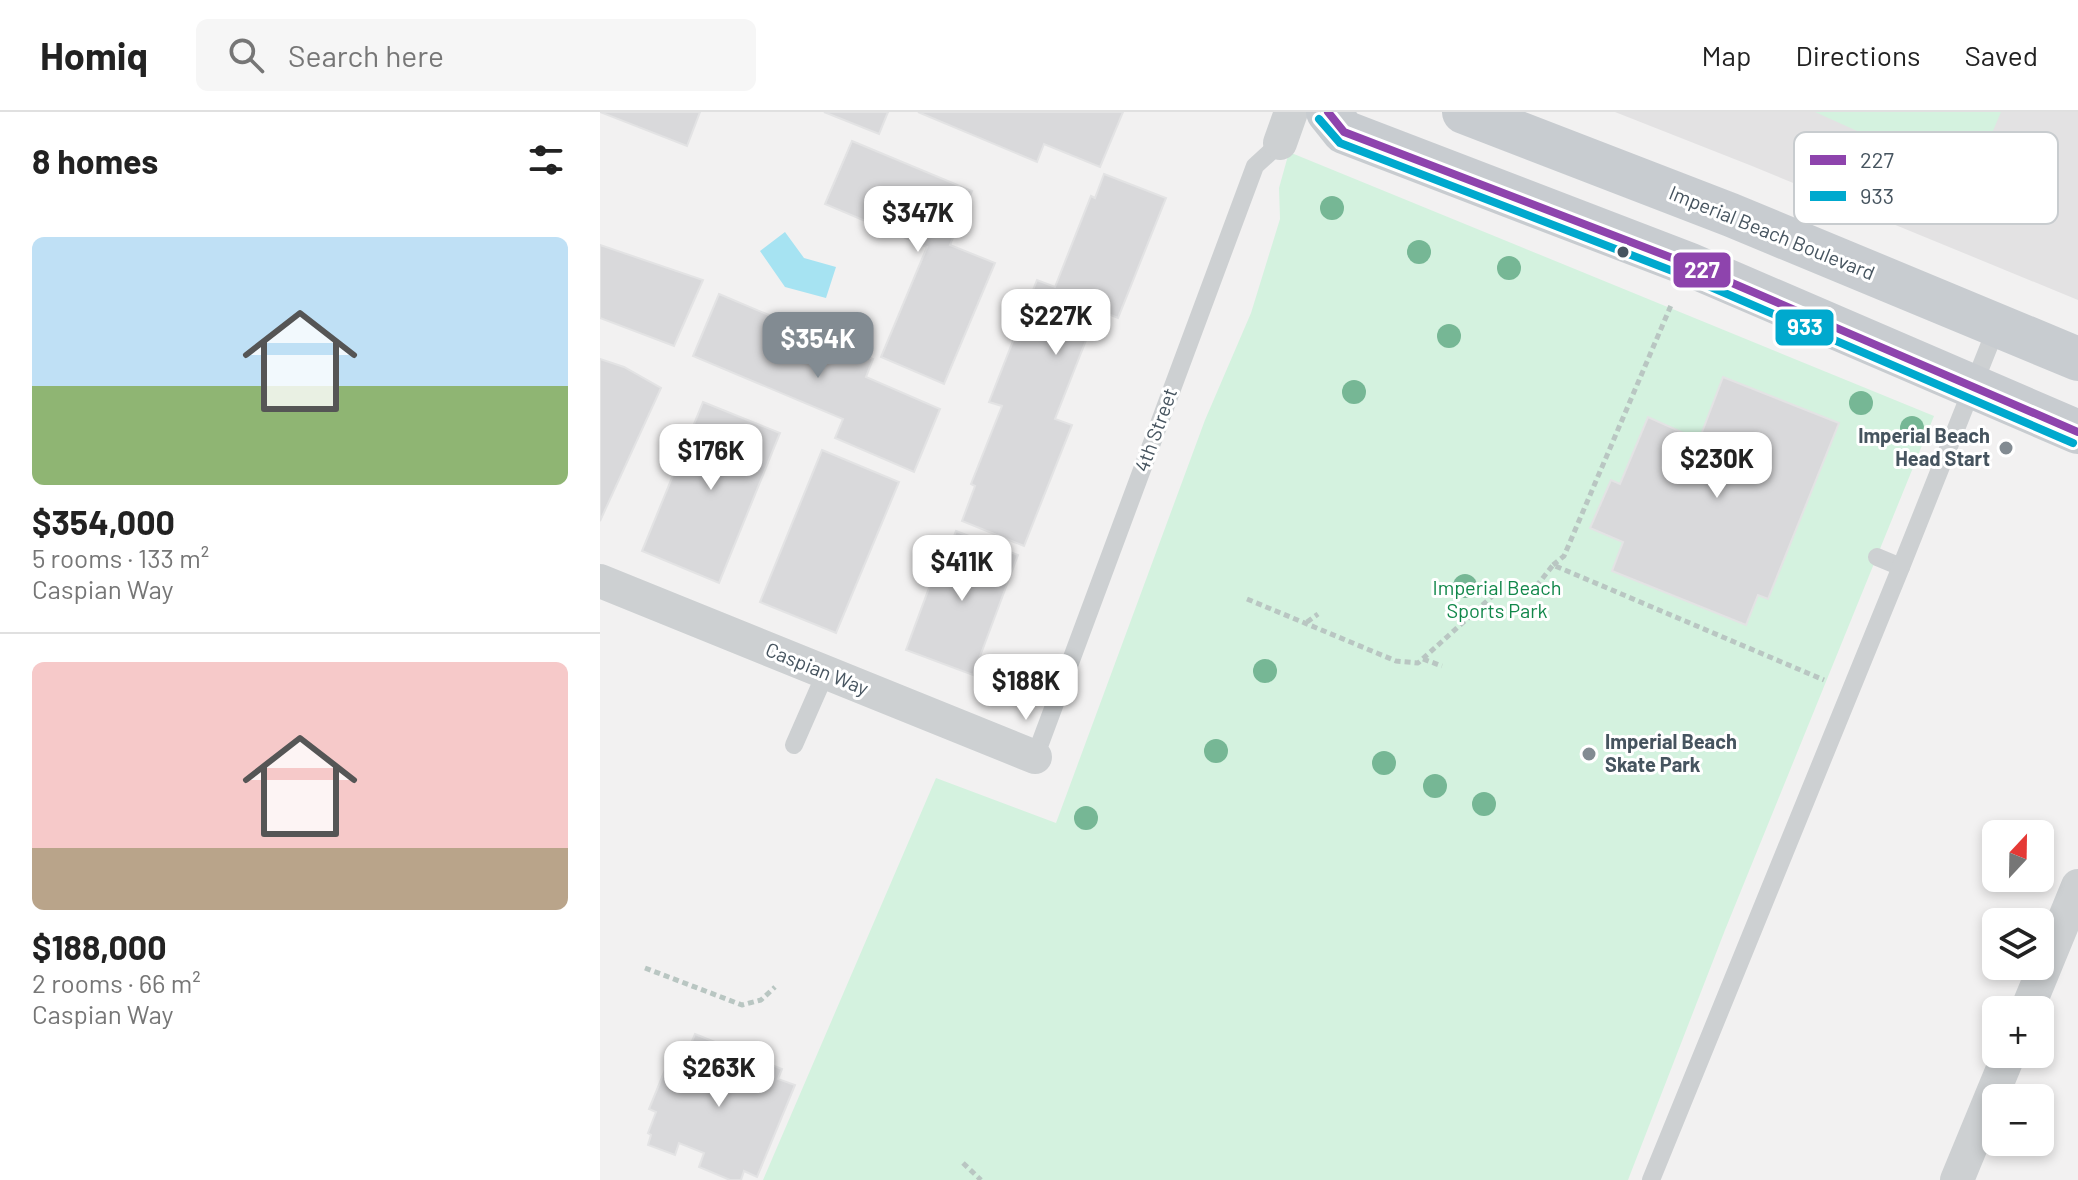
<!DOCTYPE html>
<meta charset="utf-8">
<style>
:root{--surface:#fff;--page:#f6f6f6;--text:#222;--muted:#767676;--line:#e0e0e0;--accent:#828b92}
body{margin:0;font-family:Barlow,sans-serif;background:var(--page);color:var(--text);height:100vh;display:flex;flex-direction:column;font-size:30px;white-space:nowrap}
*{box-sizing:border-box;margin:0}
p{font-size:26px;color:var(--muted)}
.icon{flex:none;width:44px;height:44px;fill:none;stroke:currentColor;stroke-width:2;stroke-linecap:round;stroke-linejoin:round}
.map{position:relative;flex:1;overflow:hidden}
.sheet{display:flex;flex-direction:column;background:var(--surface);width:600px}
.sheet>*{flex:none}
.needle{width:52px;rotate:22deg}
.fabs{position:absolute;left:1382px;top:708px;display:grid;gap:16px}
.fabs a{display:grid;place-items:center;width:72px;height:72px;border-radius:12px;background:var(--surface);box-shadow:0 4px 12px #0003;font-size:40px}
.price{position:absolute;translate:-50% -68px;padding:0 18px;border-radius:16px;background:#fff;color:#222;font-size:26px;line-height:52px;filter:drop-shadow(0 2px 4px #0008)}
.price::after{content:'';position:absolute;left:50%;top:48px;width:24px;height:18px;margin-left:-12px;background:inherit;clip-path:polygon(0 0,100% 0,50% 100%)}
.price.current{background:var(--accent);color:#fff}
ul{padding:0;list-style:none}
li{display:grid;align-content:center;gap:16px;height:424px;padding:0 32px}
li+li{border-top:2px solid var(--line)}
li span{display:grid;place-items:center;height:248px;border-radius:12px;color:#555}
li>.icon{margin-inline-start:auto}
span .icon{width:144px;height:144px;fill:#fffc;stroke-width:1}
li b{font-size:34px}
h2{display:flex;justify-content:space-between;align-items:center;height:96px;padding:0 32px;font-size:34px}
header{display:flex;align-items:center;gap:48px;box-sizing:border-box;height:112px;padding:0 40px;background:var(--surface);border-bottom:2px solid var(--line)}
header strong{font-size:38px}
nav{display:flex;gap:44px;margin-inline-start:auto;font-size:28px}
.search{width:560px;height:72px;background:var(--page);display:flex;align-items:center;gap:20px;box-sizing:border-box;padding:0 28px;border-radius:12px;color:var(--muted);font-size:30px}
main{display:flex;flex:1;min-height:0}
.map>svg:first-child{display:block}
</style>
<header>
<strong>Homiq</strong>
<div class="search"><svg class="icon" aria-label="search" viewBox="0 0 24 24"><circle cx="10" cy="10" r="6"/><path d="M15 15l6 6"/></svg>Search here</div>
<nav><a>Map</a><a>Directions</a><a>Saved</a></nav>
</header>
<main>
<section class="sheet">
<h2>8 homes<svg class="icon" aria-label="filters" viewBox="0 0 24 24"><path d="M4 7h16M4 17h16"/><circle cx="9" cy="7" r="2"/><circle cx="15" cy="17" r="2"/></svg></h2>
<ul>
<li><span style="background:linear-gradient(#bfe0f5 60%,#8fb573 0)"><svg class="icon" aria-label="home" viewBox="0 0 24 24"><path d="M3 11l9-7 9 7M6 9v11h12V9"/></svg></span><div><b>$354,000</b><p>5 rooms · 133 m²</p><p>Caspian Way</p></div></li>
<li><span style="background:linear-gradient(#f6c9c9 75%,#b9a48a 0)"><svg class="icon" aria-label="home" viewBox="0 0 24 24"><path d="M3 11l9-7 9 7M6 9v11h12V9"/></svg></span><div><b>$188,000</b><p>2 rooms · 66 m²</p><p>Caspian Way</p></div></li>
</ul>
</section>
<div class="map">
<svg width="1478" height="1068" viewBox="0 0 1478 1068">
<rect width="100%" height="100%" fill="#f2f1f1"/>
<path fill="#e3e2e3" d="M1015,0H1478V188L1152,54Z"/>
<g fill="#d4f2df">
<path d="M1215,0H1401L1386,35L1286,32Z"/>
<path d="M689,40L1334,304L1125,818L1028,1068H163L336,666L456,711L605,308L651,201L680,107L679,76Z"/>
</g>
<path fill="#a6e3f2" d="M185,120L204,146L236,155L226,186L185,175L160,139Z"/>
<g fill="#d9d9db" stroke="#e3e3e4" stroke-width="2">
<path d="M0,0H100L87,34Z"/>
<path d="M224,0H288L279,22Z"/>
<path d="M318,0H523L500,55L444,32L437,50Z"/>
<path d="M252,29L372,79L350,133L395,151L344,272L281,245L327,135L225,92Z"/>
<path d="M504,62L566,86L518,206L498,198L455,307L472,313L424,434L362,409L375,374L371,372L402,294L389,290L437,168L455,175L491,84L495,86Z"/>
<path d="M0,133L103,168L74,234L0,206Z"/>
<path d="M119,182L273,247L266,265L340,297L314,360L235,326L243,307L93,244Z"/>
<path d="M0,247L24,255L61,276L0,409Z"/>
<path d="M1123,265L1239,311L1168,487L1158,483L1146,513L1012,459L1023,430L990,416L1011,368L1020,372L1048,305L1099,328Z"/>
<path d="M103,290L180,321L119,471L42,439Z"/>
<path d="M222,338L299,370L236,521L160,490Z"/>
<path d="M356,419L418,443L373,563L306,538L342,441L347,442Z"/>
<path d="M95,922L120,932L116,942L143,953L147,943L182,957L178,967L195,973L157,1065L144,1059L141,1068H130L99,1055L104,1041L79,1031L75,1043L48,1033L51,1023L48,1021L56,1000L49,997L69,948L77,951L86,932L90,934Z"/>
</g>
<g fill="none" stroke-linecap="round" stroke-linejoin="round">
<g stroke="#b9c6c2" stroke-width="5" stroke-dasharray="6 4" stroke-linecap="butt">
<path d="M953,453L964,444L1072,191"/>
<path d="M647,487L796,549L818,551L897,480L935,476L953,453L1224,568"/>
<path d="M707,510L718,502"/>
<path d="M823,547L842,554"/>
<path d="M45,856L142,893L161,888L175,875"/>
<path d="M363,1051L381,1068"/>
</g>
<g stroke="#cdd0d2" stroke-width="18">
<path d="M1277,445L1301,455"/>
<path d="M194,633L226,560"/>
<path d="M435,645L655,54L680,31"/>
<path d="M1051,1068L1301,455L1397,214"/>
</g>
<g stroke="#cdd0d2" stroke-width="34">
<path d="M680,31L691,0"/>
<path d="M0,469L435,645"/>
<path d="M1427,898L1478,774"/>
<path d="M1357,1068L1409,942"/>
</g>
<g stroke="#c8ccd0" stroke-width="44">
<path d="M728,0L744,20L1088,152L1478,320"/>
<path d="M864,0L1131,103L1478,247"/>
</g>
<defs>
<path id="bus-1" d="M728,0L744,20L1088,152L1478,320"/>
<path id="bus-2" d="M719,7L740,31L1083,163L1473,331"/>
</defs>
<use href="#bus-1" stroke="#fff" stroke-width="14"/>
<use href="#bus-2" stroke="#fff" stroke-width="14"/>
<use href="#bus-1" stroke="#8e44ad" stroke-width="8"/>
<use href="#bus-2" stroke="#00a9ce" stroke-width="8"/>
</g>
<g fill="#76b795">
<circle cx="732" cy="96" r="12"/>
<circle cx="819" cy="140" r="12"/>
<circle cx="909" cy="156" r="12"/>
<circle cx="849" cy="224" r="12"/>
<circle cx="754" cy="280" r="12"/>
<circle cx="1261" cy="291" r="12"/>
<circle cx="1312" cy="316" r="12"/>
<circle cx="865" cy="474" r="12"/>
<circle cx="665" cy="559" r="12"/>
<circle cx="616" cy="639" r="12"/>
<circle cx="784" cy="651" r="12"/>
<circle cx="835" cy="674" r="12"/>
<circle cx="884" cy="692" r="12"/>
<circle cx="486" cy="706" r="12"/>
</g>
<circle fill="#46545f" stroke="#fff" stroke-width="3" cx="1023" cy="140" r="7"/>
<g fill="#828b92" stroke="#fff" stroke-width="3">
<circle cx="1406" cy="336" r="8"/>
<circle cx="989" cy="642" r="8"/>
</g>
<g text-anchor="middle" stroke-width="6" stroke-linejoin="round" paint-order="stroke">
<g font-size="20" fill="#46545f" stroke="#fff">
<text transform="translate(1172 121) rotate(22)" y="7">Imperial Beach Boulevard</text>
<text transform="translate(556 318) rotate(-70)" y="7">4th Street</text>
<text transform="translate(217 557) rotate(22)" y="7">Caspian Way</text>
</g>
<g font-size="20" font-weight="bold" fill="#46545f" stroke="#fff" text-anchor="end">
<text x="1390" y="331">Imperial Beach<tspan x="1390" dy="23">Head Start</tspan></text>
<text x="1005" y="637" text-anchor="start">Imperial Beach<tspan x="1005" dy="23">Skate Park</tspan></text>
</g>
<g font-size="20" fill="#11874a" stroke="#fff">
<text x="897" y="483">Imperial Beach<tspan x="897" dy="23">Sports Park</tspan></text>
</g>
</g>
<rect x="1194" y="20" width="264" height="92" rx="12" fill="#fff" stroke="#c8cccf" stroke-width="2"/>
<rect x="1210" y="43" width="36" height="10" fill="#8e44ad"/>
<rect x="1210" y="79" width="36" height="10" fill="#00a9ce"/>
<g font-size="22" fill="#46545f">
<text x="1260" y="56">227</text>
<text x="1260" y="92">933</text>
</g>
<g stroke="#fff" stroke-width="3">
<rect x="1072" y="139" width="60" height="38" rx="8" fill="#8e44ad"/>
<rect x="1174" y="196" width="61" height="39" rx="8" fill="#00a9ce"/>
</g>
<g font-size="22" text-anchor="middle" font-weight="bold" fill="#fff">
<text x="1102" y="166">227</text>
<text x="1205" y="223">933</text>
</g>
</svg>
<div class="fabs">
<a><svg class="needle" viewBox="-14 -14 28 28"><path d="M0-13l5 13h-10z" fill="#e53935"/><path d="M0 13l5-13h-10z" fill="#767676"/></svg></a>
<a><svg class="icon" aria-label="layers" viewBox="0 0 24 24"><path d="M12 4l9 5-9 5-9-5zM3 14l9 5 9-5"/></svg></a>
<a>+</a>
<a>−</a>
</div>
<b class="price" style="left:318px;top:142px">$347K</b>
<b class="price" style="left:456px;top:245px">$227K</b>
<b class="price current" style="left:218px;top:268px">$354K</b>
<b class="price" style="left:111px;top:380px">$176K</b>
<b class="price" style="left:1117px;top:388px">$230K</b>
<b class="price" style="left:362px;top:491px">$411K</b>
<b class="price" style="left:426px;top:610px">$188K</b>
<b class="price" style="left:119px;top:997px">$263K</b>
</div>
</main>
